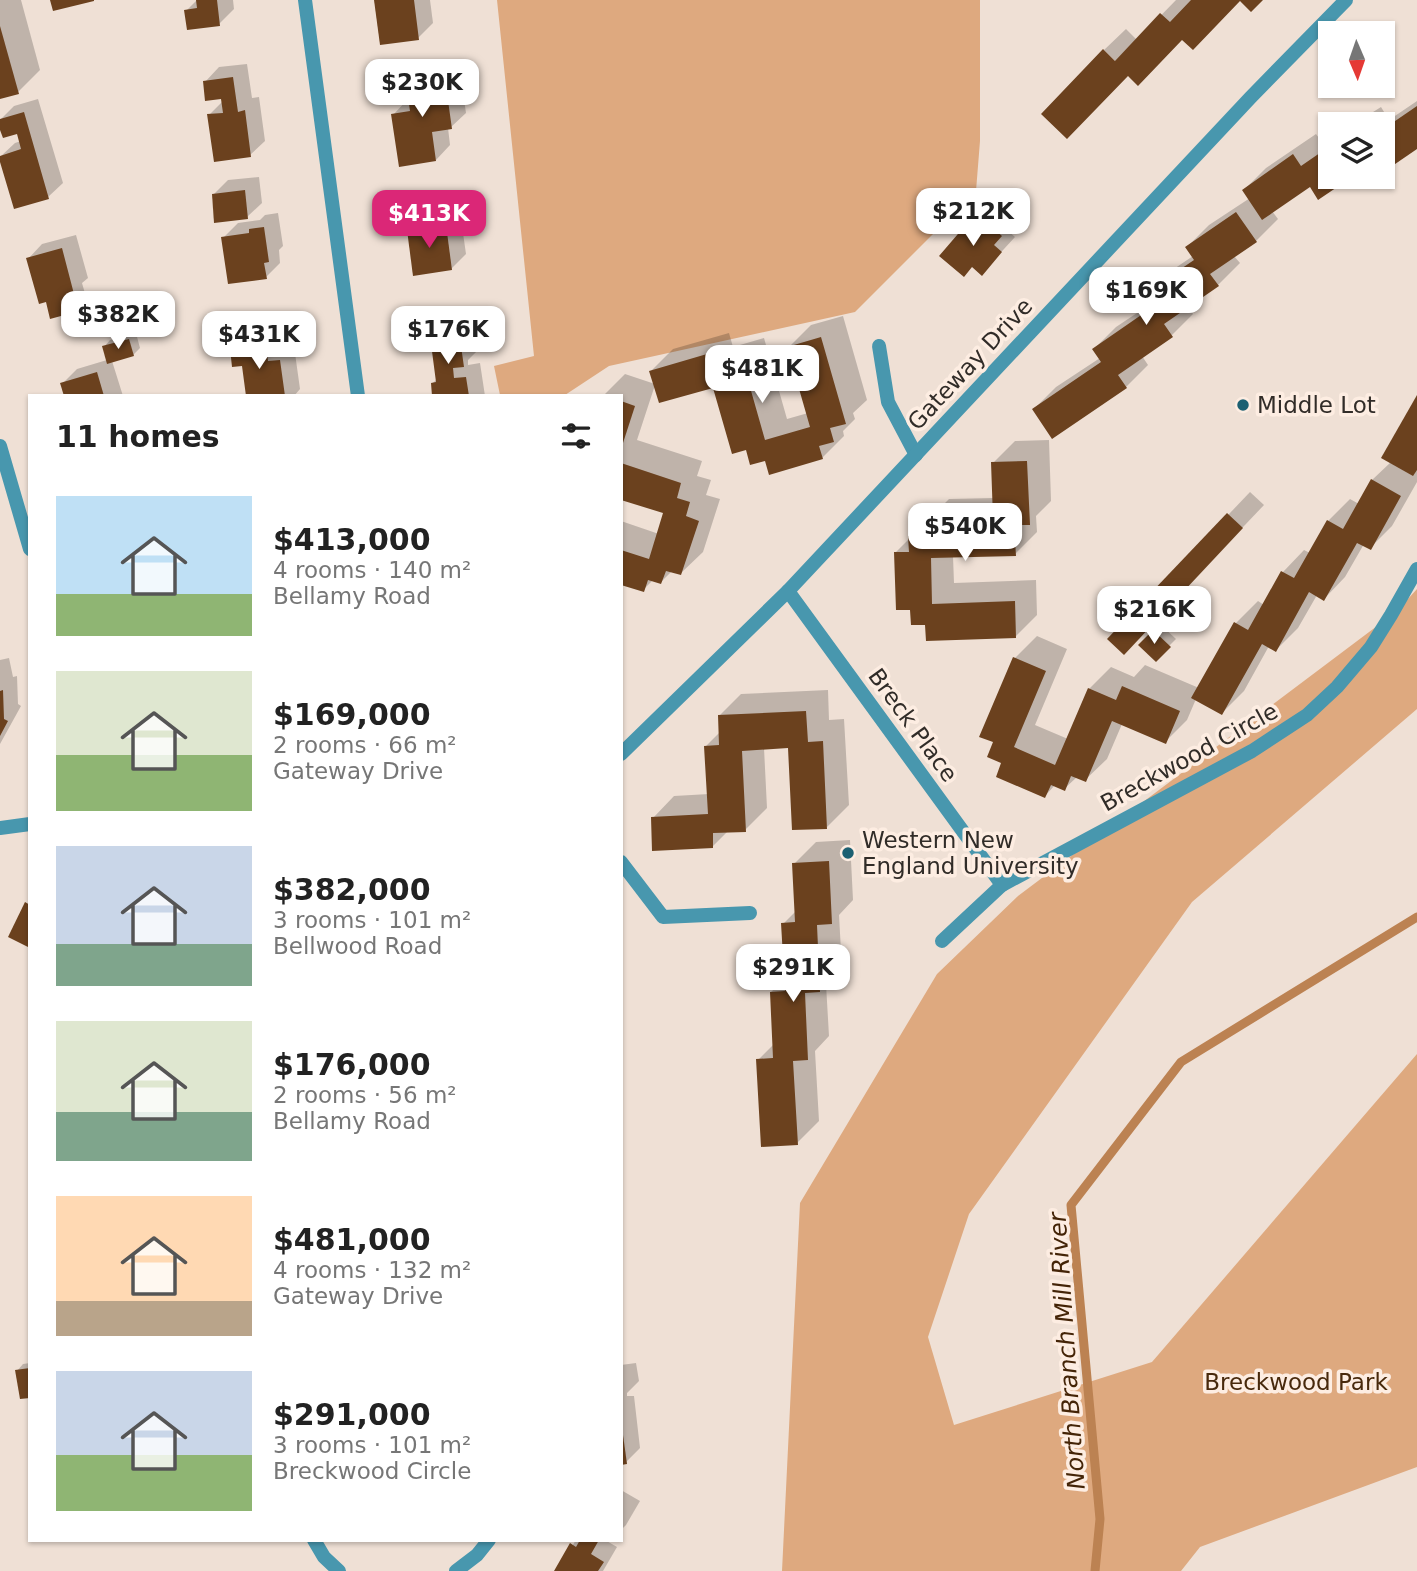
<!DOCTYPE html>
<meta charset="utf-8">
<style>
:root{--surface:#fff;--page:#f2f2f2;--text:#222;--muted:#767676;--accent:#db2777}
body{margin:0;font-family:"DejaVu Sans",sans-serif;background:var(--page);color:var(--text);height:100vh;display:flex;flex-direction:column;font-size:26px;white-space:nowrap}
*{box-sizing:border-box;margin:0}
p{font-size:23px;color:var(--muted)}
.icon{flex:none;width:38px;height:38px;fill:none;stroke:currentColor;stroke-width:2;stroke-linecap:round;stroke-linejoin:round}
.map{position:relative;flex:1;overflow:hidden}
.details{position:absolute;left:28px;top:394px;width:595px;height:1148px;display:flex;flex-direction:column;background:var(--surface);border-radius:0px;box-shadow:0 2px 5px #0004}
.details>*{flex:none}
.needle{width:46px;rotate:178deg}
.tools{position:absolute;left:1318px;top:21px;display:grid;gap:14px}
.tools a{display:grid;place-items:center;width:77px;height:77px;border-radius:0px;background:var(--surface);box-shadow:0 2px 5px #0004;font-size:35px}
.price{position:absolute;translate:-50% -60px;padding:0 16px;border-radius:14px;background:#fff;color:#222;font-size:23px;line-height:46px;filter:drop-shadow(0 2px 4px #0008)}
.price::after{content:'';position:absolute;left:50%;top:42px;width:21px;height:16px;margin-left:-10px;background:inherit;clip-path:polygon(0 0,100% 0,50% 100%)}
.price.current{background:var(--accent);color:#fff}
ul{padding:0;list-style:none}
li{display:flex;align-items:center;gap:21px;height:175px;padding:0 28px}
li span{display:grid;place-items:center;flex:none;width:196px;height:140px;border-radius:0px;color:#555}
li>.icon{margin-inline-start:auto}
span .icon{width:84px;height:84px;fill:#fffc;stroke-width:1}
li b{font-size:30px}
h2{display:flex;justify-content:space-between;align-items:center;height:84px;padding:0 28px;font-size:30px}
.map>svg:first-child{display:block}
</style>
<div class="map">
<svg width="1417" height="1571" viewBox="0 0 1417 1571">
<rect width="100%" height="100%" fill="#efe0d5"/>
<g fill="#dea97f">
<path d="M497,0H980V141L976,191L855,312L609,366L565,395H500L494,366L534,356Z"/>
<path d="M1417,589V709L1192,902L969,1214L928,1337L954,1425L1152,1362L1417,1054V1467L1200,1547L1181,1571H782L800,1203L937,974L1018,896L1397,611Z"/>
</g>
<g fill="#0003">
<path d="M0,0H21L40,70L18,92L0,97Z"/>
<path d="M197,0H233L234,9L219,24L186,11Z"/>
<path d="M376,0H430L433,23L418,38Z"/>
<path d="M1176,0H1239L1128,74L1104,50L1126,29L1137,40Z"/>
<path d="M458,59L466,113L451,127L448,128L450,145L436,160L393,115L407,100H410L407,79L422,64Z"/>
<path d="M247,64L252,98L259,97L265,141L250,155L209,115L223,101L222,97L205,82L219,67Z"/>
<path d="M38,99L63,183L48,197L0,157L15,143L21,141L18,132L0,123V120L14,106Z"/>
<path d="M1417,101V147L1382,171V124H1354L1381,107L1389,120Z"/>
<path d="M1316,134L1324,145L1330,141V177H1349L1319,197L1310,185L1272,211L1278,219L1256,241L1234,256L1240,263L1218,285L1188,306L1193,314L1171,336L1142,356L1148,365L1126,387L1053,436L1034,409L1056,387L1100,358L1094,349L1116,327L1146,307L1140,299L1162,277L1193,256L1187,247L1209,225L1250,198L1244,190L1266,168Z"/>
<path d="M259,177L262,203L247,217L213,195L228,180Z"/>
<path d="M991,200L1015,221L1007,230L1015,237L982,273L977,215Z"/>
<path d="M460,212L466,254L451,269L409,231L424,217Z"/>
<path d="M278,213L283,246L279,250L280,263L266,277L223,238L238,223L260,220L265,215Z"/>
<path d="M76,235L88,278L82,283L86,297L71,311L47,300L28,259L42,244Z"/>
<path d="M843,316L867,400L853,413L855,419L843,431L844,436L822,458L766,459L747,448L714,386L655,385L637,440L702,461L697,476L711,480L706,495L720,499L703,552L681,573L672,571L661,582L653,580L643,590L621,583V521L659,534L666,512L621,498V396H603L625,374L655,384L651,371L673,349L729,333L733,347L764,338L787,419L808,413L789,347L811,325Z"/>
<path d="M473,319L477,351L468,360V365L480,363L485,396H434L433,383L437,379L432,336L446,322Z"/>
<path d="M280,330L282,348L294,346L300,389L294,396H248L244,364L232,349L246,334Z"/>
<path d="M136,333L140,348L133,355L112,361L123,396H66L62,384L77,369L107,360L104,347L110,340Z"/>
<path d="M1417,399V482L1392,526L1370,548L1364,544L1345,577L1324,599L1317,595L1298,628L1276,650L1269,646L1244,691L1222,713L1196,699L1187,720L1165,742L1122,724L1107,759L1085,780L1077,777L1064,789L1055,785L1045,796L1004,762L995,741L1015,658L1037,636L1067,649L1035,725L1068,739L1089,689L1111,667L1134,677L1145,665L1199,688L1236,623L1258,601L1264,605L1283,572L1304,550L1310,553L1328,521L1350,499L1359,504L1372,480L1391,462Z"/>
<path d="M1049,440L1051,501L1036,516L1037,532L1015,554L953,556L954,583L1036,580L1037,615L1015,637L927,623L912,608L895,553L949,499L994,498L993,463L1015,441Z"/>
<path d="M1250,492L1264,505L1145,630L1110,639Z"/>
<path d="M1161,625L1176,639L1156,659L1141,645Z"/>
<path d="M9,658L13,677L17,676L18,704L21,706L0,744V660Z"/>
<path d="M828,690L829,720L844,719L849,805L827,827L790,746L764,748L767,808L745,830L728,831L713,846L653,818L674,796L709,794L706,746L720,732L719,716L741,694Z"/>
<path d="M850,840L853,900L839,915L842,969L826,984L829,1036L815,1051L819,1121L797,1143L758,1060L774,1044L771,992L786,978L783,924L796,911L794,864L816,842Z"/>
<path d="M30,1363V1396L17,1371L23,1364Z"/>
<path d="M636,1363L639,1381L627,1393V1396H634L640,1448L626,1462L621,1463V1365Z"/>
<path d="M621,1490L640,1501L626,1525L621,1530Z"/>
<path d="M576,1540H605L617,1547L603,1571H556Z"/>
</g>
<g fill="none" stroke-linecap="round" stroke-linejoin="round">
<path stroke="#bc8252" stroke-width="9" d="M1095,1571L1100,1519L1071,1205L1181,1062L1417,917"/>
</g>
<g fill="#6b411e">
<path d="M50,0H94V1L53,11Z"/>
<path d="M196,0H217L220,26L187,30L184,10L197,8Z"/>
<path d="M374,0H414L419,40L380,45Z"/>
<path d="M1191,0H1263L1251,12L1240,1L1193,50L1182,40L1138,86L1128,76L1067,139L1041,114L1103,49L1115,61L1160,13L1170,22Z"/>
<path d="M0,26L19,94L0,99Z"/>
<path d="M444,72L452,129L432,132L436,161L399,167L391,114L410,111L405,78Z"/>
<path d="M233,77L238,112L245,110L251,157L214,162L207,114L223,113L221,99L205,101L203,81Z"/>
<path d="M1417,106V149L1382,173V130Z"/>
<path d="M24,112L49,199L14,209L0,162V156L21,149L17,134L3,138L0,130V119Z"/>
<path d="M1330,146V177H1352L1318,200L1310,187L1262,220L1242,190L1293,154L1301,166Z"/>
<path d="M245,190L248,219L214,223L212,194Z"/>
<path d="M1236,212L1257,242L1210,274L1219,286L1164,324L1173,337L1118,375L1127,388L1052,439L1032,409L1101,362L1092,349L1147,311L1138,298L1194,260L1185,247Z"/>
<path d="M976,213L1002,236L994,245L1002,252L982,276L972,267L964,277L939,256Z"/>
<path d="M446,225L452,270L413,276L407,230Z"/>
<path d="M264,227L269,262L264,263L267,279L228,284L221,237L249,233V229Z"/>
<path d="M62,248L74,294L68,295L72,313L50,319L46,302L39,304L26,258Z"/>
<path d="M459,332L464,367L453,368L454,378L466,377L469,396H432L431,383L436,382L430,336Z"/>
<path d="M821,337L846,424L830,428L834,442L819,446L823,459L769,475L765,461L750,465L746,450L732,454L713,388L659,403L649,371L707,354L711,367L742,359L765,440L810,427L787,347Z"/>
<path d="M129,339L134,356L107,364L102,346Z"/>
<path d="M266,343L268,361L280,360L285,396H246L242,366L232,367L230,348Z"/>
<path d="M97,372L104,396H64L60,383Z"/>
<path d="M1417,395V470L1413,476L1381,458Z"/>
<path d="M621,401L635,406L622,446H621Z"/>
<path d="M1027,461L1030,525H1014L1016,556L931,558L932,604L1015,601L1016,638L926,641L925,625H911L910,610H896L894,552H909L908,536H926L925,521L993,518L991,462Z"/>
<path d="M621,463L681,483L677,498L690,502L686,516L699,521L681,575L666,571L661,584L648,580L644,592L621,585V550L649,559L663,513L621,500Z"/>
<path d="M1371,479L1401,496L1371,550L1357,543L1324,601L1309,592L1276,652L1262,644L1222,715L1191,698L1234,622L1248,630L1281,571L1294,578L1327,520L1343,529Z"/>
<path d="M1227,513L1243,528L1124,655L1107,639Z"/>
<path d="M1153,630L1171,647L1156,662L1138,645Z"/>
<path d="M1013,657L1046,671L1014,747L1055,765L1088,688L1116,700L1122,686L1180,711L1166,744L1112,721L1086,782L1071,776L1065,791L1051,785L1045,798L996,777L1001,763L987,757L993,742L979,737Z"/>
<path d="M3,690L4,719L8,721L0,736V691Z"/>
<path d="M806,711L808,742L823,741L827,829L792,830L788,748L742,751L746,832L713,833V848L652,851L651,817L708,814L704,746L719,745L718,715Z"/>
<path d="M829,861L832,924L817,925L820,992L805,993L808,1060L793,1061L798,1145L761,1147L756,1059L773,1058L770,992L785,991L781,923L795,922L792,863Z"/>
<path d="M25,902L30,905V948L8,937Z"/>
<path d="M30,1368V1398L20,1399L15,1370Z"/>
<path d="M623,1435L627,1464L621,1465V1436Z"/>
<path d="M580,1540H599L591,1554L604,1562L598,1571H554L570,1543L576,1547Z"/>
</g>
<g fill="none" stroke-linecap="round" stroke-linejoin="round">
<g stroke="#4897ae" stroke-width="14">
<path d="M879,346L888,402L916,455"/>
<path d="M621,862L663,917L750,913"/>
</g>
<g stroke="#4897ae" stroke-width="14">
<path d="M305,0L358,396"/>
<path d="M0,446L30,549"/>
<path d="M788,591L1002,885"/>
<path d="M621,754L788,591L1251,97L1346,0"/>
<path d="M0,828L30,824"/>
<path d="M942,941L1002,885L1252,751L1307,715L1337,687L1371,647L1391,615L1417,569"/>
<path d="M314,1540L324,1557L339,1571"/>
<path d="M456,1571L477,1555L489,1540"/>
</g>
</g>
<g fill="#1c6072" stroke="#fdede2" stroke-width="2.5">
<circle cx="1243" cy="405" r="7"/>
<circle cx="848" cy="853" r="7"/>
</g>
<g text-anchor="middle" stroke-width="7" stroke-linejoin="round" paint-order="stroke">
<g font-size="23" fill="#312c28" stroke="#fdede2">
<text transform="translate(970 364) rotate(-47)" y="8">Gateway Drive</text>
<text transform="translate(913 725) rotate(54)" y="8">Breck Place</text>
<text transform="translate(1189 757) rotate(-29)" y="8">Breckwood Circle</text>
</g>
<g font-size="23" fill="#312c28" stroke="#fdede2" text-anchor="start">
<text x="1257" y="413">Middle Lot</text>
<text x="862" y="848">Western New<tspan x="862" dy="26">England University</tspan></text>
</g>
<g font-size="23" fill="#48290c" stroke="#fdede2">
<text x="1296" y="1390">Breckwood Park</text>
</g>
<g font-size="24" font-style="italic" fill="#442407" stroke="#fdede2">
<text transform="translate(1067 1351) rotate(-94)" y="8">North Branch Mill River</text>
</g>
</g>
</svg>
<div class="tools">
<a><svg class="needle" viewBox="-14 -14 28 28"><path d="M0-13l5 13h-10z" fill="#e53935"/><path d="M0 13l5-13h-10z" fill="#767676"/></svg></a>
<a><svg class="icon" aria-label="layers" viewBox="0 0 24 24"><path d="M12 4l9 5-9 5-9-5zM3 14l9 5 9-5"/></svg></a>
</div>
<b class="price" style="left:422px;top:119px">$230K</b>
<b class="price" style="left:973px;top:248px">$212K</b>
<b class="price current" style="left:429px;top:250px">$413K</b>
<b class="price" style="left:1146px;top:327px">$169K</b>
<b class="price" style="left:118px;top:351px">$382K</b>
<b class="price" style="left:448px;top:366px">$176K</b>
<b class="price" style="left:259px;top:371px">$431K</b>
<b class="price" style="left:762px;top:405px">$481K</b>
<b class="price" style="left:965px;top:563px">$540K</b>
<b class="price" style="left:1154px;top:646px">$216K</b>
<b class="price" style="left:793px;top:1004px">$291K</b>
<section class="details">
<h2>11 homes<svg class="icon" aria-label="filters" viewBox="0 0 24 24"><path d="M4 7h16M4 17h16"/><circle cx="9" cy="7" r="2"/><circle cx="15" cy="17" r="2"/></svg></h2>
<ul>
<li><span style="background:linear-gradient(#bfe0f5 70%,#8fb573 0)"><svg class="icon" aria-label="home" viewBox="0 0 24 24"><path d="M3 11l9-7 9 7M6 9v11h12V9"/></svg></span><div><b>$413,000</b><p>4 rooms · 140 m²</p><p>Bellamy Road</p></div></li>
<li><span style="background:linear-gradient(#dfe7d0 60%,#8fb573 0)"><svg class="icon" aria-label="home" viewBox="0 0 24 24"><path d="M3 11l9-7 9 7M6 9v11h12V9"/></svg></span><div><b>$169,000</b><p>2 rooms · 66 m²</p><p>Gateway Drive</p></div></li>
<li><span style="background:linear-gradient(#c9d6e8 70%,#7fa58c 0)"><svg class="icon" aria-label="home" viewBox="0 0 24 24"><path d="M3 11l9-7 9 7M6 9v11h12V9"/></svg></span><div><b>$382,000</b><p>3 rooms · 101 m²</p><p>Bellwood Road</p></div></li>
<li><span style="background:linear-gradient(#dfe7d0 65%,#7fa58c 0)"><svg class="icon" aria-label="home" viewBox="0 0 24 24"><path d="M3 11l9-7 9 7M6 9v11h12V9"/></svg></span><div><b>$176,000</b><p>2 rooms · 56 m²</p><p>Bellamy Road</p></div></li>
<li><span style="background:linear-gradient(#ffd9b3 75%,#b9a48a 0)"><svg class="icon" aria-label="home" viewBox="0 0 24 24"><path d="M3 11l9-7 9 7M6 9v11h12V9"/></svg></span><div><b>$481,000</b><p>4 rooms · 132 m²</p><p>Gateway Drive</p></div></li>
<li><span style="background:linear-gradient(#c9d6e8 60%,#8fb573 0)"><svg class="icon" aria-label="home" viewBox="0 0 24 24"><path d="M3 11l9-7 9 7M6 9v11h12V9"/></svg></span><div><b>$291,000</b><p>3 rooms · 101 m²</p><p>Breckwood Circle</p></div></li>
</ul>
</section>
</div>
